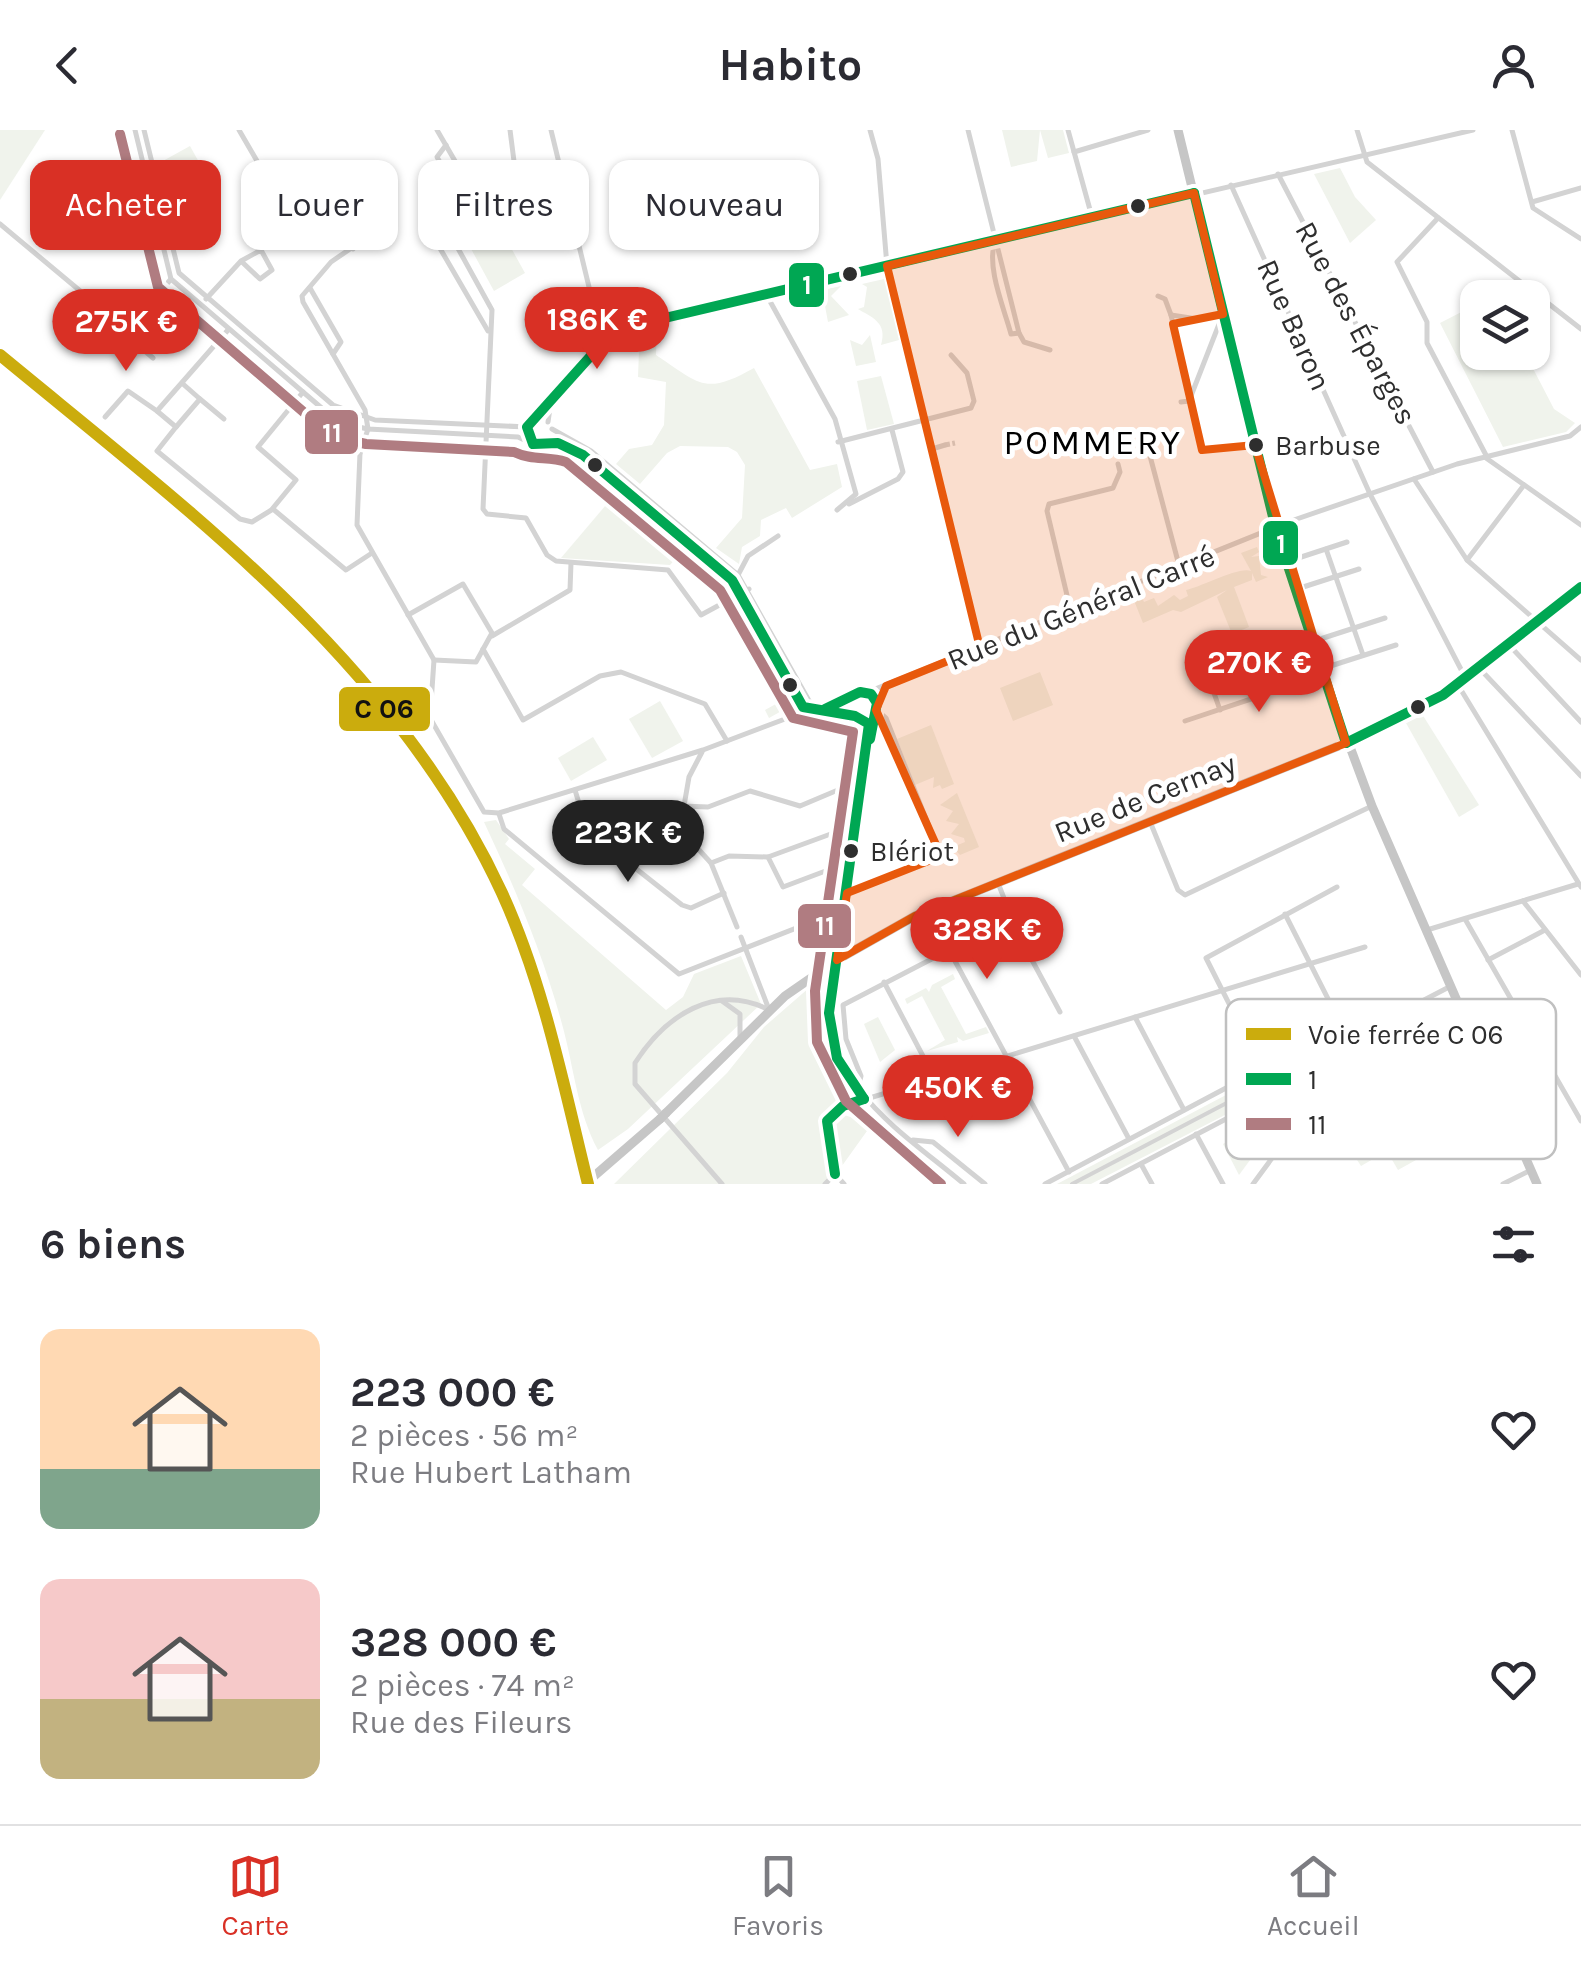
<!DOCTYPE html>
<html lang="fr">
<meta charset="utf-8">
<style>
:root{--surface:#fff;--page:#f2f2f3;--text:#2b2b33;--muted:#7c7c81;--line:#e1e1e2;--accent:#d93025}
body{margin:0;font-family:Karla,sans-serif;background:var(--page);color:var(--text);height:100vh;display:flex;flex-direction:column;font-size:38px;white-space:nowrap}
*{box-sizing:border-box;margin:0}
p{font-size:32px;color:var(--muted)}
.icon{flex:none;width:55px;height:55px;fill:none;stroke:currentColor;stroke-width:2;stroke-linecap:round;stroke-linejoin:round}
.map{position:relative;height:1054px;overflow:hidden}
.panel{display:flex;flex-direction:column;background:var(--surface);flex:1}
.panel>*{flex:none}
.hud{position:absolute;left:30px;top:30px;width:1000px;height:90px;display:flex;gap:20px}
.tools{position:absolute;left:1460px;top:150px;display:grid;gap:20px}
.tools a{display:grid;place-items:center;width:90px;height:90px;border-radius:20px;background:var(--surface);box-shadow:0 2px 8px #0004;font-size:50px}
.price{position:absolute;translate:-50% -85px;padding:0 22px;border-radius:35px;background:var(--accent);color:#fff;font-size:32px;line-height:65px;filter:drop-shadow(0 2px 5px #0008)}
.price::after{content:'';position:absolute;left:50%;top:60px;width:30px;height:22px;margin-left:-15px;background:inherit;clip-path:polygon(0 0,100% 0,50% 100%)}
.price.current{background:#222;color:#fff}
ul{padding:0;list-style:none}
li{display:flex;align-items:center;gap:30px;height:250px;padding:0 40px}
li span{display:grid;place-items:center;flex:none;width:280px;height:200px;border-radius:20px;color:#555}
li>.icon{margin-inline-start:auto}
span .icon{width:120px;height:120px;fill:#fffc;stroke-width:1}
li b{font-size:42px}
h2{display:flex;justify-content:space-between;align-items:center;height:120px;padding:0 40px;font-size:42px}
.chip{padding:0 35px;border-radius:20px;background:var(--surface);box-shadow:0 2px 8px #0004;font-size:35px;line-height:90px}
.chip.current{background:var(--accent);color:#fff}
header{display:flex;justify-content:space-between;align-items:center;height:130px;padding:0 40px;background:var(--surface);font-size:45px;font-weight:700}
.tab-bar{display:flex;justify-content:space-around;align-items:center;height:140px;border-top:2px solid var(--line);background:var(--surface);font-size:28px;color:var(--muted)}
.tab-bar a{display:grid;justify-items:center;gap:5px}
.tab-bar .current{color:var(--accent)}
.map>svg:first-child{display:block}
</style>
<header><svg class="icon" aria-label="back" viewBox="0 0 24 24"><path d="M15 5l-7 7 7 7"/></svg>Habito<svg class="icon" aria-label="person" viewBox="0 0 24 24"><circle cx="12" cy="8" r="4"/><path d="M4 21q1-7 8-7t8 7"/></svg></header>
<div class="map">
<svg width="1581" height="1054" viewBox="0 0 1581 1054">
<rect width="100%" height="100%" fill="#fff"/>
<g fill="#f0f3ec">
<path d="M0,0H45L0,70Z"/>
<path d="M1002,0H1040L1037,31L1011,37Z"/>
<path d="M1040,0H1063L1069,23L1048,28Z"/>
<path d="M190,16L206,45L177,61L161,32Z"/>
<path d="M1340,38L1355,67L1376,90L1350,113L1314,44Z"/>
<path d="M312,68L334,105L310,118L289,80Z"/>
<path d="M489,78L525,143L494,161L458,95Z"/>
<path d="M884,149L899,210L881,215C888,192 871,187 858,179L864,177L867,157L862,154Z"/>
<path d="M841,156L831,166L849,185L828,192L822,160Z"/>
<path d="M1477,174L1478,222L1525,223L1554,279L1575,293L1566,302L1503,317L1440,193Z"/>
<path d="M657,198L656,225C700,254 704,266 754,238L810,340L837,334L842,357L792,388L786,378L761,390L760,406L742,417L739,434L716,418L742,388L745,335L737,322L728,317L680,316L667,323L640,354L616,334L629,319L652,315L664,295L666,252L638,247L639,220L632,203Z"/>
<path d="M870,205L876,232L856,236L850,210L862,215Z"/>
<path d="M881,246L894,294L867,300L857,251Z"/>
<path d="M617,362L684,419L670,435L561,428Z"/>
<path d="M1257,417L1259,422L1251,427L1259,426L1261,445L1268,447L1256,452L1252,443V450L1234,457L1249,497L1232,504L1217,467L1227,460L1181,482L1173,480L1143,493L1133,468L1141,465L1144,472L1154,468L1158,476L1174,465L1180,470L1188,466L1186,460C1199,458 1239,436 1251,441L1241,423Z"/>
<path d="M774,539L794,574L769,588L765,580L783,570L775,555L779,552Z"/>
<path d="M1040,542L1053,575L1013,591L1000,558Z"/>
<path d="M660,571L683,611L652,628L629,589Z"/>
<path d="M1422,584L1479,675L1459,687L1406,593Z"/>
<path d="M931,595L954,654L942,659L940,655L933,658L934,647L915,655L897,609Z"/>
<path d="M593,607L607,630L571,651L558,628Z"/>
<path d="M957,663L979,717L960,725L953,717L965,712L964,708L951,704L959,694L946,691L953,681L940,675Z"/>
<path d="M496,690L509,709L505,714L535,739L522,755L666,880L683,867L694,844L741,826L761,874L628,999L598,1020C577,981 574,937 562,894C543,824 515,758 484,692Z"/>
<path d="M953,844L955,849L941,857L966,904L986,897L989,903L963,911L957,907L958,912L927,921L945,910L922,866L907,874L905,869L926,858L929,862L932,855Z"/>
<path d="M810,857L816,867L819,925L841,945L837,951L846,962L841,984L872,994L829,1054H614L727,943L764,897Z"/>
<path d="M1444,871L1484,963L1414,1004L1425,1025L1398,1040L1387,1021L1361,1036L1321,975L1369,911Z"/>
<path d="M878,887L895,920L880,932L864,894Z"/>
<path d="M1342,904L1347,922L1091,1054H1057Z"/>
<path d="M1260,994L1267,1007L1239,1045L1223,1014Z"/>
</g>
<g fill="none" stroke-linecap="round" stroke-linejoin="round">
<path stroke="#d5d5d5" stroke-width="5" stroke-dasharray="5 2.5" stroke-linecap="butt" d="M945,315L955,313"/>
<path stroke="#d3d3d3" stroke-width="4" d="M1072,1054L1347,910"/>
<g stroke="#d3d3d3" stroke-width="5">
<path d="M135,0L171,149L324,280L349,295L368,299L518,307L535,315L549,311L573,319L732,450L803,577L826,586L873,585"/>
<path d="M144,0L179,143L333,275L375,290L527,297"/>
<path d="M239,0L275,62L286,66L328,46L366,108L331,132L302,166L303,172L365,280L368,299L360,323L357,395L434,530L430,588L484,682L499,683L703,620L785,589L816,583L1288,392L1457,334L1570,306L1581,297"/>
<path d="M437,0L473,62"/>
<path d="M551,0L597,190L605,205"/>
<path d="M870,0L878,29L887,136L980,518"/>
<path d="M968,0L1019,203L1024,212L1050,220"/>
<path d="M1068,0L1092,87"/>
<path d="M1357,0L1367,32L1581,199"/>
<path d="M1512,0L1533,78L1581,109"/>
<path d="M446,15L437,27L461,70"/>
<path d="M1074,22L1148,0"/>
<path d="M1278,44L1433,342"/>
<path d="M507,45C523,75 536,122 578,110"/>
<path d="M315,52L353,119"/>
<path d="M1231,55L1370,364L1466,549"/>
<path d="M1532,72L1581,58"/>
<path d="M439,84L492,180L483,379L487,384L526,388L547,425L556,431L668,440L701,485L749,459"/>
<path d="M1438,88L1397,132L1427,192V213L1487,327"/>
<path d="M0,94L127,200L131,209L153,228"/>
<path d="M995,111C986,137 1004,178 1011,204L1019,203"/>
<path d="M310,158L341,212L333,224"/>
<path d="M766,164L835,289L856,364L837,380"/>
<path d="M1158,166L1165,169L1171,185L1201,315L1205,320L1255,315"/>
<path d="M206,169L241,131L260,149L272,140L261,120L241,131"/>
<path d="M1171,185L1197,189L1223,184L1189,271L1181,272"/>
<path d="M127,200L171,149"/>
<path d="M488,201L427,96L428,90L515,39L510,0"/>
<path d="M183,254L200,269L176,297L157,281L228,200"/>
<path d="M200,269L224,289"/>
<path d="M105,287L128,261L157,281"/>
<path d="M337,292L353,307L360,323"/>
<path d="M548,292L550,278L561,258"/>
<path d="M176,297L157,321L240,389L252,392L273,379L346,440L372,423"/>
<path d="M552,299L591,321L738,445L816,583"/>
<path d="M528,309C524,291 595,211 614,200L1473,0"/>
<path d="M838,312L971,278L974,271L967,243L951,225"/>
<path d="M932,319L945,315"/>
<path d="M1150,326L1180,439"/>
<path d="M1486,328L1581,395"/>
<path d="M1414,349L1467,430L1581,530"/>
<path d="M849,374L898,349L903,342L892,300"/>
<path d="M273,378L296,350L258,317L303,262"/>
<path d="M1326,419L1363,525"/>
<path d="M1467,430L1524,355"/>
<path d="M1286,432L1347,412"/>
<path d="M738,445L748,426L778,406"/>
<path d="M1297,459L1359,439"/>
<path d="M1071,482L1047,381L1049,374L1113,358L1120,342L1118,334"/>
<path d="M408,485L463,454L492,503L476,532L434,530"/>
<path d="M492,506L570,460L571,433"/>
<path d="M1311,512L1385,488"/>
<path d="M1510,516L1581,592"/>
<path d="M483,519L523,590L600,546L621,542L705,574L727,611"/>
<path d="M1321,539L1396,515"/>
<path d="M1480,539L1581,646"/>
<path d="M1210,552L1220,580"/>
<path d="M1458,555L1581,757"/>
<path d="M884,559L876,569L871,599L830,863C822,955 901,1001 964,1054"/>
<path d="M1185,591L1323,545"/>
<path d="M702,622L689,647L680,699L711,733L737,797"/>
<path d="M575,660L587,700L682,775L691,778L724,763"/>
<path d="M682,676L708,677L750,661L800,676L864,649"/>
<path d="M499,684L504,699L679,844L845,779"/>
<path d="M1151,694L1178,760L1185,765L1372,676"/>
<path d="M604,713L681,690"/>
<path d="M768,727L783,757L852,731"/>
<path d="M711,733L729,726L768,727L858,694"/>
<path d="M998,753L1019,806L1060,882"/>
<path d="M847,763L934,729L938,719L886,588L877,580"/>
<path d="M1523,771L1581,845"/>
<path d="M1465,789L1581,991"/>
<path d="M1427,800L1578,754"/>
<path d="M741,807L768,877"/>
<path d="M1488,830L1545,800"/>
<path d="M884,852L934,947"/>
<path d="M722,871L740,884V908"/>
<path d="M1135,887L1184,980"/>
<path d="M1074,906L1129,1009"/>
<path d="M1351,908L1451,856"/>
<path d="M1262,939L1206,828L1337,757"/>
<path d="M857,961L861,946L846,909L843,875L949,820L1069,1042"/>
<path d="M1196,1004L1223,1054"/>
<path d="M913,1010L933,1012L985,1054"/>
<path d="M1141,1034L1152,1054"/>
<path d="M835,1044C842,1017 810,998 840,977L1365,817"/>
<path d="M722,1054L635,954V933C665,886 715,852 769,880"/>
<path d="M825,1054L835,1044L844,1054"/>
<path d="M1045,1054L1343,896"/>
<path d="M1102,1054L1346,926"/>
<path d="M1253,1054L1353,918L1285,784"/>
<path d="M1503,1054L1531,1040"/>
</g>
<path stroke="#ccc" stroke-width="8" d="M1346,613L1443,565L1581,457"/>
<g stroke="#c6c6c6" stroke-width="9">
<path d="M1178,0L1272,386L1311,512L1372,676L1537,1054"/>
<path d="M666,983L785,866L837,830L915,786L1346,613"/>
<path d="M585,1054L660,989"/>
</g>
<path stroke="#c6c6c6" stroke-width="9" d="M660,989L666,983"/>
<defs>
<g id="bus-1">
<path d="M1194,63L1276,399L1346,613"/>
<path d="M825,579L860,562L871,564L877,573L870,609"/>
<path d="M1346,613L1443,565L1581,457"/>
<path d="M864,969L837,928L829,883L869,594L855,586L803,577L732,450L583,325L558,313L533,314L527,297L614,200L1194,63"/>
<path d="M835,1044L827,991L843,976L864,969"/>
</g>
<path id="bus-2" d="M120,4L158,157L314,291L343,309L366,314L514,322C533,331 547,326 566,332L720,460L793,588L853,602L815,861L817,912L846,971L941,1054"/>
</defs>
<use href="#bus-1" stroke="#fff" stroke-width="18"/>
<use href="#bus-2" stroke="#fff" stroke-width="18"/>
<use href="#bus-1" stroke="#00a753" stroke-width="10"/>
<use href="#bus-2" stroke="#b07c81" stroke-width="10"/>
<defs>
<path id="rail-1" d="M0,225C190,382 396,533 502,763C544,855 564,957 588,1054"/>
</defs>
<use href="#rail-1" stroke="#fff" stroke-width="20"/>
<use href="#rail-1" stroke="#cbac0d" stroke-width="12"/>
</g>
<path fill="#e8590c" fill-opacity="0.2" stroke="#e8590c" stroke-width="8" stroke-linejoin="round" d="M1194,63L1223,184L1173,194L1202,320L1255,315L1346,613L915,786L837,830L847,763L941,726L876,580L886,556L980,518L887,136Z"/>
<g fill="#2e2e2e" stroke="#fff" stroke-width="4">
<circle cx="1138" cy="76" r="9"/>
<circle cx="850" cy="144" r="9"/>
<circle cx="1256" cy="315" r="9"/>
<circle cx="595" cy="335" r="9"/>
<circle cx="790" cy="555" r="9"/>
<circle cx="1418" cy="577" r="9"/>
<circle cx="851" cy="721" r="9"/>
</g>
<g text-anchor="middle" stroke-width="10" stroke-linejoin="round" paint-order="stroke">
<g font-size="28" fill="#2e2e2e" stroke="#fff" text-anchor="start">
<text x="1275" y="325">Barbuse</text>
<text x="870" y="731">Blériot</text>
</g>
<g font-size="30" fill="#2e2e2e" stroke="#fff">
<text transform="translate(1356 193) rotate(62)" y="10">Rue des Éparges</text>
<text transform="translate(1294 195) rotate(66)" y="10">Rue Baron</text>
<text transform="translate(1081 478) rotate(-22)" y="10">Rue du Général Carré</text>
<text transform="translate(1145 668) rotate(-22)" y="10">Rue de Cernay</text>
</g>
<g font-size="35" letter-spacing="2.5" fill="#000" stroke="#fff">
<text x="1093" y="324">POMMERY</text>
</g>
</g>
<rect x="1226" y="869" width="330" height="160" rx="15" fill="#fff" stroke="#c0c0c0" stroke-width="2.5"/>
<rect x="1246" y="898" width="45" height="12" fill="#cbac0d"/>
<rect x="1246" y="943" width="45" height="12" fill="#00a753"/>
<rect x="1246" y="988" width="45" height="12" fill="#b07c81"/>
<g font-size="28" fill="#2e2e2e">
<text x="1308" y="914">Voie ferrée C 06</text>
<text x="1308" y="959">1</text>
<text x="1308" y="1004">11</text>
</g>
<g stroke="#fff" stroke-width="4">
<rect x="787" y="131" width="39" height="48" rx="10" fill="#00a753"/>
<rect x="303" y="278" width="57" height="48" rx="10" fill="#b07c81"/>
<rect x="1261" y="389" width="39" height="48" rx="10" fill="#00a753"/>
<rect x="337" y="555" width="95" height="48" rx="10" fill="#cbac0d"/>
<rect x="796" y="772" width="57" height="48" rx="10" fill="#b07c81"/>
</g>
<g font-size="28" text-anchor="middle" font-weight="bold" fill="#fff">
<text x="807" y="164">1</text>
<text x="332" y="312">11</text>
<text x="1281" y="423">1</text>
<text x="825" y="805">11</text>
</g>
<g font-size="28" text-anchor="middle" font-weight="bold" fill="#111">
<text x="384" y="588">C 06</text>
</g>
</svg>
<div class="tools">
<a><svg class="icon" aria-label="layers" viewBox="0 0 24 24"><path d="M12 4l9 5-9 5-9-5zM3 14l9 5 9-5"/></svg></a>
</div>
<b class="price" style="left:597px;top:242px">186K €</b>
<b class="price" style="left:126px;top:244px">275K €</b>
<b class="price" style="left:1259px;top:585px">270K €</b>
<b class="price current" style="left:628px;top:755px">223K €</b>
<b class="price" style="left:987px;top:852px">328K €</b>
<b class="price" style="left:958px;top:1010px">450K €</b>
<div class="hud">
<a class="chip current">Acheter</a>
<a class="chip">Louer</a>
<a class="chip">Filtres</a>
<a class="chip">Nouveau</a>
</div>
</div>
<section class="panel">
<h2>6 biens<svg class="icon" aria-label="filters" viewBox="0 0 24 24"><path d="M4 7h16M4 17h16"/><circle cx="9" cy="7" r="2"/><circle cx="15" cy="17" r="2"/></svg></h2>
<ul>
<li><span style="background:linear-gradient(#ffd9b3 70%,#7fa58c 0)"><svg class="icon" aria-label="home" viewBox="0 0 24 24"><path d="M3 11l9-7 9 7M6 9v11h12V9"/></svg></span><div><b>223 000 €</b><p>2 pièces · 56 m²</p><p>Rue Hubert Latham</p></div><svg class="icon" aria-label="heart" viewBox="0 0 24 24"><path d="M12 20l-8-8c-3-5 5-10 8-4 3-6 11-1 8 4z"/></svg></li>
<li><span style="background:linear-gradient(#f6c9c9 60%,#c2b280 0)"><svg class="icon" aria-label="home" viewBox="0 0 24 24"><path d="M3 11l9-7 9 7M6 9v11h12V9"/></svg></span><div><b>328 000 €</b><p>2 pièces · 74 m²</p><p>Rue des Fileurs</p></div><svg class="icon" aria-label="heart" viewBox="0 0 24 24"><path d="M12 20l-8-8c-3-5 5-10 8-4 3-6 11-1 8 4z"/></svg></li>
</ul>
</section>
<nav class="tab-bar">
<a class="current"><svg class="icon" aria-label="map" viewBox="0 0 24 24"><path d="M3 6l6-2 6 2 6-2v14l-6 2-6-2-6 2zM9 4v14M15 6v14"/></svg>Carte</a>
<a><svg class="icon" aria-label="saved" viewBox="0 0 24 24"><path d="M7 4h10v16l-5-4-5 4z"/></svg>Favoris</a>
<a><svg class="icon" aria-label="home" viewBox="0 0 24 24"><path d="M3 11l9-7 9 7M6 9v11h12V9"/></svg>Accueil</a>
</nav>
